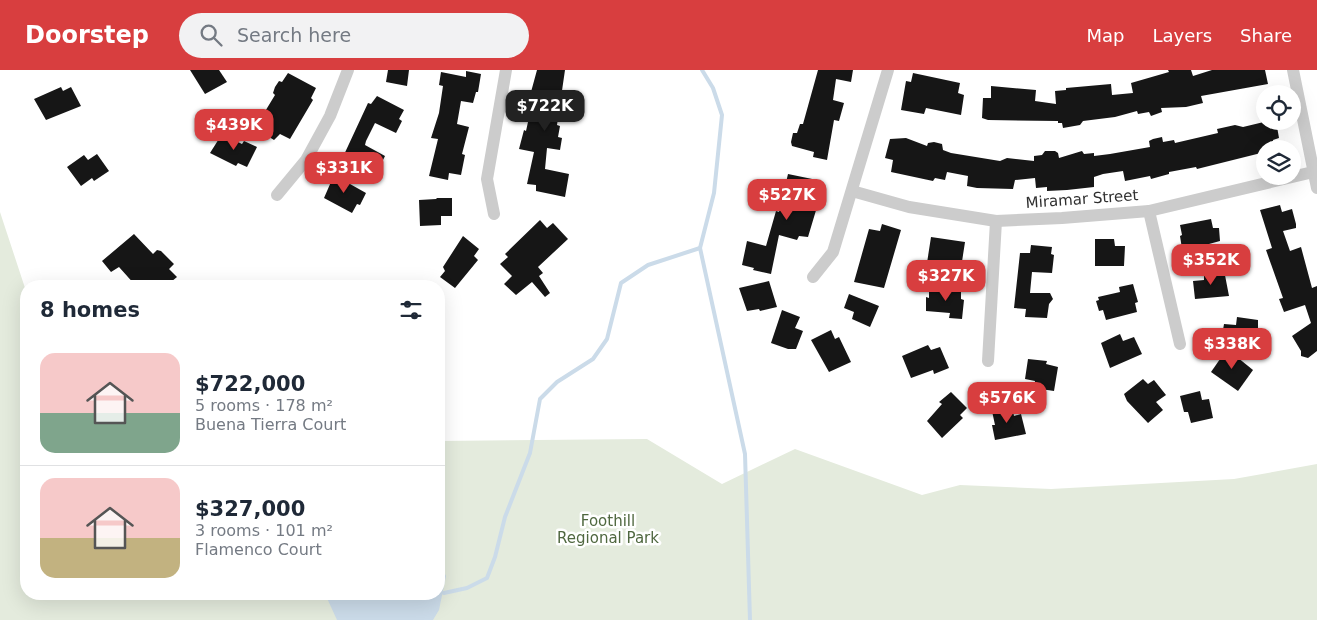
<!DOCTYPE html>
<meta charset="utf-8">
<style>
:root{--surface:#fff;--page:#f2f2f3;--text:#1f2937;--muted:#747a83;--line:#e0e1e3;--accent:#d83e3f}
body{margin:0;font-family:"DejaVu Sans",sans-serif;background:var(--page);color:var(--text);height:100vh;display:flex;flex-direction:column;font-size:19px;white-space:nowrap}
*{box-sizing:border-box;margin:0}
p{font-size:16px;color:var(--muted)}
.icon{flex:none;width:28px;height:28px;fill:none;stroke:currentColor;stroke-width:2;stroke-linecap:round;stroke-linejoin:round}
.map{position:relative;flex:1;overflow:hidden}
.sheet{position:absolute;left:20px;top:210px;width:425px;height:320px;display:flex;flex-direction:column;background:var(--surface);border-radius:20px;box-shadow:0 5px 20px #0002}
.sheet>*{flex:none}
.tools{position:absolute;left:1256px;top:15px;display:grid;gap:10px}
.tools a{display:grid;place-items:center;width:45px;height:45px;border-radius:50%;background:var(--surface);box-shadow:0 5px 20px #0002;font-size:25px}
.price{position:absolute;translate:-50% -42px;padding:0 11px;border-radius:10px;background:var(--accent);color:#fff;font-size:16px;line-height:32px;filter:drop-shadow(0 1px 2px #0008)}
.price::after{content:'';position:absolute;left:50%;top:30px;width:15px;height:11px;margin-left:-8px;background:inherit;clip-path:polygon(0 0,100% 0,50% 100%)}
.price.current{background:#222;color:#fff}
ul{padding:0;list-style:none}
li{display:flex;align-items:center;gap:15px;height:125px;padding:0 20px}
li+li{border-top:1px solid var(--line)}
li span{display:grid;place-items:center;flex:none;width:140px;height:100px;border-radius:15px;color:#555}
li>.icon{margin-inline-start:auto}
span .icon{width:60px;height:60px;fill:#fffc;stroke-width:1}
li b{font-size:21px}
h2{display:flex;justify-content:space-between;align-items:center;height:60px;padding:0 20px;font-size:21px}
header{display:flex;align-items:center;gap:30px;box-sizing:border-box;height:70px;padding:0 25px;background:var(--accent);color:#fff}
header strong{font-size:24px}
nav{display:flex;gap:28px;margin-inline-start:auto;font-size:18px}
.search{width:350px;height:45px;background:var(--page);display:flex;align-items:center;gap:12px;box-sizing:border-box;padding:0 18px;border-radius:28px;color:var(--muted);font-size:19px}
.map>svg:first-child{display:block}
</style>
<header>
<strong>Doorstep</strong>
<div class="search"><svg class="icon" aria-label="search" viewBox="0 0 24 24"><circle cx="10" cy="10" r="6"/><path d="M15 15l6 6"/></svg>Search here</div>
<nav><a>Map</a><a>Layers</a><a>Share</a></nav>
</header>
<div class="map">
<svg width="1317" height="550" viewBox="0 0 1317 550">
<rect width="100%" height="100%" fill="#fff"/>
<path fill="#e4ebdd" d="M0,142L26,221V524H439V371L647,369L722,414L795,379L922,425L960,415L1051,419L1234,409L1317,394V550H0Z"/>
<path fill="#cbdbe9" d="M439,492L446,506L439,540L433,550H337L326,526L312,525L297,530L296,524H439Z"/>
<g fill="none" stroke-linecap="round" stroke-linejoin="round">
<g stroke="#cbdbe9" stroke-width="4">
<path d="M702,0L713,18L722,45L714,123L700,178L745,384L750,550"/>
<path d="M444,523L467,518L487,508L495,487L505,447L530,383L540,329L557,312L593,289L607,269L621,213L648,195L700,178"/>
</g>
</g>
<g fill="#161616">
<path d="M190,0H219L227,12L205,24Z"/>
<path d="M388,0H409L407,16L386,12Z"/>
<path d="M537,0H565L557,55L560,56L558,67L562,68L560,80L547,78L545,99L569,104L565,127L536,121V115L527,114L534,82L519,79L524,60L526,61L532,34L528,33Z"/>
<path d="M818,0H853L851,12L836,9L833,30L844,33L839,51L834,50L827,90L813,87L814,82L792,76L791,72L793,63H797L800,54H803Z"/>
<path d="M1168,0H1191L1193,6L1212,0H1265L1268,14L1201,26L1203,33L1186,37L1161,38L1162,42L1151,46L1149,42L1138,44L1137,41L1115,47L1083,51L1080,55L1063,58L1062,53H1058V51L988,50L982,48L983,28H991V16L1036,20L1035,31L1056,34L1055,21L1066,20V18L1111,14L1112,25L1133,23L1131,13L1169,2Z"/>
<path d="M466,1L481,4L478,22H476L473,33L461,31L457,54L469,57L462,84L465,85L461,105L449,103L448,110L429,106L438,69L431,68L439,43L443,16L439,15L441,2L466,7Z"/>
<path d="M288,3L316,18L311,28L313,30L290,69L280,64L274,70L258,60V53L275,25L273,23L275,17L279,11L282,12Z"/>
<path d="M913,3L960,13L958,23L964,25L961,45L926,38L924,44L901,40L906,11L911,12Z"/>
<path d="M61,17L63,21L71,17L81,36L46,50L34,29Z"/>
<path d="M377,26L404,40L399,49L402,51L396,63L375,53L366,71L365,75L385,86L375,106L342,89L368,33L371,34Z"/>
<path d="M1268,51H1276L1279,68L1273,70L1274,79H1265V82L1197,99L1196,97L1169,102V104L1151,109L1150,106L1125,111L1123,101L1103,104L1094,107V117L1067,120L1047,121V117L1036,118L1035,108L1015,110L1013,119L977,118L967,116L968,106L947,102L945,110L935,108L933,111L891,102L893,90L885,88L890,69L906,68L927,76L928,73L934,72L942,74L943,80L951,83L1000,91L1007,88L1034,91V86L1042,85L1045,81H1055L1058,83L1059,88L1082,81L1084,84L1094,83V86L1110,84L1150,77L1149,71L1153,69L1162,67L1163,72L1174,70L1175,73L1218,63L1217,59L1235,55L1243,57Z"/>
<path d="M222,64L242,74L244,71L257,77L247,97L238,93L236,96L210,83Z"/>
<path d="M97,84L109,101L94,111L92,108L81,116L67,97L84,85L88,90Z"/>
<path d="M788,104L817,110L815,114L823,117L808,167L799,166L797,170L779,165L771,204L753,200L754,198L742,195L747,171L766,176L776,141L779,142Z"/>
<path d="M334,105L366,123L360,135L357,134L352,143L324,128Z"/>
<path d="M437,128H452V146H441V155L420,156L419,130L436,129Z"/>
<path d="M1280,135L1282,142L1292,139L1296,154V158L1283,161L1290,181L1301,177L1312,218L1317,216V281L1308,288L1301,286V281L1292,266L1311,253L1305,235L1284,242L1279,229L1283,228L1266,180L1272,178L1260,140Z"/>
<path d="M1211,149L1213,158H1219L1220,171L1198,177V181L1183,185L1180,166L1182,165L1180,155Z"/>
<path d="M540,150L547,158L553,153L568,169L538,197L543,203L539,206L550,223L545,227L532,212L516,225L504,214L512,206L500,194L508,187L505,184Z"/>
<path d="M882,154L901,160L884,218L854,212L869,159L880,161Z"/>
<path d="M134,164L153,184L157,180L161,181L174,194L169,199L177,207L166,216H136L119,197L111,202L102,191Z"/>
<path d="M463,166L479,179L474,186L478,190L455,218L440,207L445,201L443,197Z"/>
<path d="M931,167L965,172L961,198L927,193Z"/>
<path d="M1095,169H1114L1115,176H1125L1124,196H1095Z"/>
<path d="M1031,175L1052,177L1051,184L1054,185L1052,203L1032,202L1030,223H1050L1053,229L1049,234L1047,248L1025,247L1026,239L1014,238L1020,183H1030Z"/>
<path d="M1224,200L1229,226L1195,229L1193,211L1204,210V202Z"/>
<path d="M769,211L777,237L760,241L759,239L747,241L739,218Z"/>
<path d="M1133,214L1138,232L1135,233L1137,242L1106,250L1103,240L1099,241L1096,231L1099,230L1098,227L1120,222L1119,217Z"/>
<path d="M929,216L961,219V229L964,230L962,249L949,248L950,243L926,241V227L929,228Z"/>
<path d="M849,224L879,236L870,257L852,249L854,242L844,238Z"/>
<path d="M782,240L800,247L795,258L803,261L796,279H788L771,273Z"/>
<path d="M1237,247L1258,250V269L1255,276L1221,272L1224,254L1236,255Z"/>
<path d="M831,260L835,269L839,267L851,292L829,302L811,270Z"/>
<path d="M1120,264L1123,271L1134,267L1142,284L1110,298L1101,273Z"/>
<path d="M928,275L931,280L940,277L949,298L934,304L933,300L911,308L902,286Z"/>
<path d="M1227,279L1253,300L1238,321L1211,302Z"/>
<path d="M1028,289L1047,291L1046,294L1058,297L1054,321L1034,318L1035,311L1025,309Z"/>
<path d="M1143,309L1148,314L1154,310L1166,325L1156,332L1163,340L1148,353L1127,331L1124,324Z"/>
<path d="M1200,321L1202,330L1209,329L1213,348L1191,353L1188,342H1184L1180,326Z"/>
<path d="M951,322L967,338L960,345L963,348L942,368L927,351L942,334L939,332Z"/>
<path d="M1012,336L1014,346L1021,344L1026,364L995,370L992,355H995L992,341Z"/>
</g>
<g fill="none" stroke-linecap="round" stroke-linejoin="round">
<g stroke="#ccc" stroke-width="12">
<path d="M1293,0L1317,118"/>
<path d="M852,121L909,137L996,151L1062,148L1149,141L1317,101"/>
<path d="M277,125L306,90L330,46L348,0"/>
<path d="M1149,141L1180,274"/>
<path d="M494,144L487,109L506,0"/>
<path d="M813,207L833,182L888,0"/>
<path d="M988,291L996,151"/>
</g>
</g>
<g text-anchor="middle" stroke-width="5" stroke-linejoin="round" paint-order="stroke">
<g font-size="15" fill="#2f2f2f" stroke="#fff">
<text transform="translate(1082 129) rotate(-4)" y="5">Miramar Street</text>
</g>
<g font-size="15" fill="#4f673f" stroke="#fff">
<text x="608" y="456">Foothill<tspan x="608" dy="17">Regional Park</tspan></text>
</g>
</g>
</svg>
<div class="tools">
<a><svg class="icon" aria-label="locate" viewBox="0 0 24 24"><circle cx="12" cy="12" r="6"/><path d="M12 2v4M12 18v4M2 12h4M18 12h4"/></svg></a>
<a><svg class="icon" aria-label="layers" viewBox="0 0 24 24"><path d="M12 4l9 5-9 5-9-5zM3 14l9 5 9-5"/></svg></a>
</div>
<b class="price current" style="left:545px;top:62px">$722K</b>
<b class="price" style="left:234px;top:81px">$439K</b>
<b class="price" style="left:344px;top:124px">$331K</b>
<b class="price" style="left:787px;top:151px">$527K</b>
<b class="price" style="left:1211px;top:216px">$352K</b>
<b class="price" style="left:946px;top:232px">$327K</b>
<b class="price" style="left:1232px;top:300px">$338K</b>
<b class="price" style="left:1007px;top:354px">$576K</b>
<section class="sheet">
<h2>8 homes<svg class="icon" aria-label="filters" viewBox="0 0 24 24"><path d="M4 7h16M4 17h16"/><circle cx="9" cy="7" r="2"/><circle cx="15" cy="17" r="2"/></svg></h2>
<ul>
<li><span style="background:linear-gradient(#f6c9c9 60%,#7fa58c 0)"><svg class="icon" aria-label="home" viewBox="0 0 24 24"><path d="M3 11l9-7 9 7M6 9v11h12V9"/></svg></span><div><b>$722,000</b><p>5 rooms · 178 m²</p><p>Buena Tierra Court</p></div></li>
<li><span style="background:linear-gradient(#f6c9c9 60%,#c2b280 0)"><svg class="icon" aria-label="home" viewBox="0 0 24 24"><path d="M3 11l9-7 9 7M6 9v11h12V9"/></svg></span><div><b>$327,000</b><p>3 rooms · 101 m²</p><p>Flamenco Court</p></div></li>
</ul>
</section>
</div>
